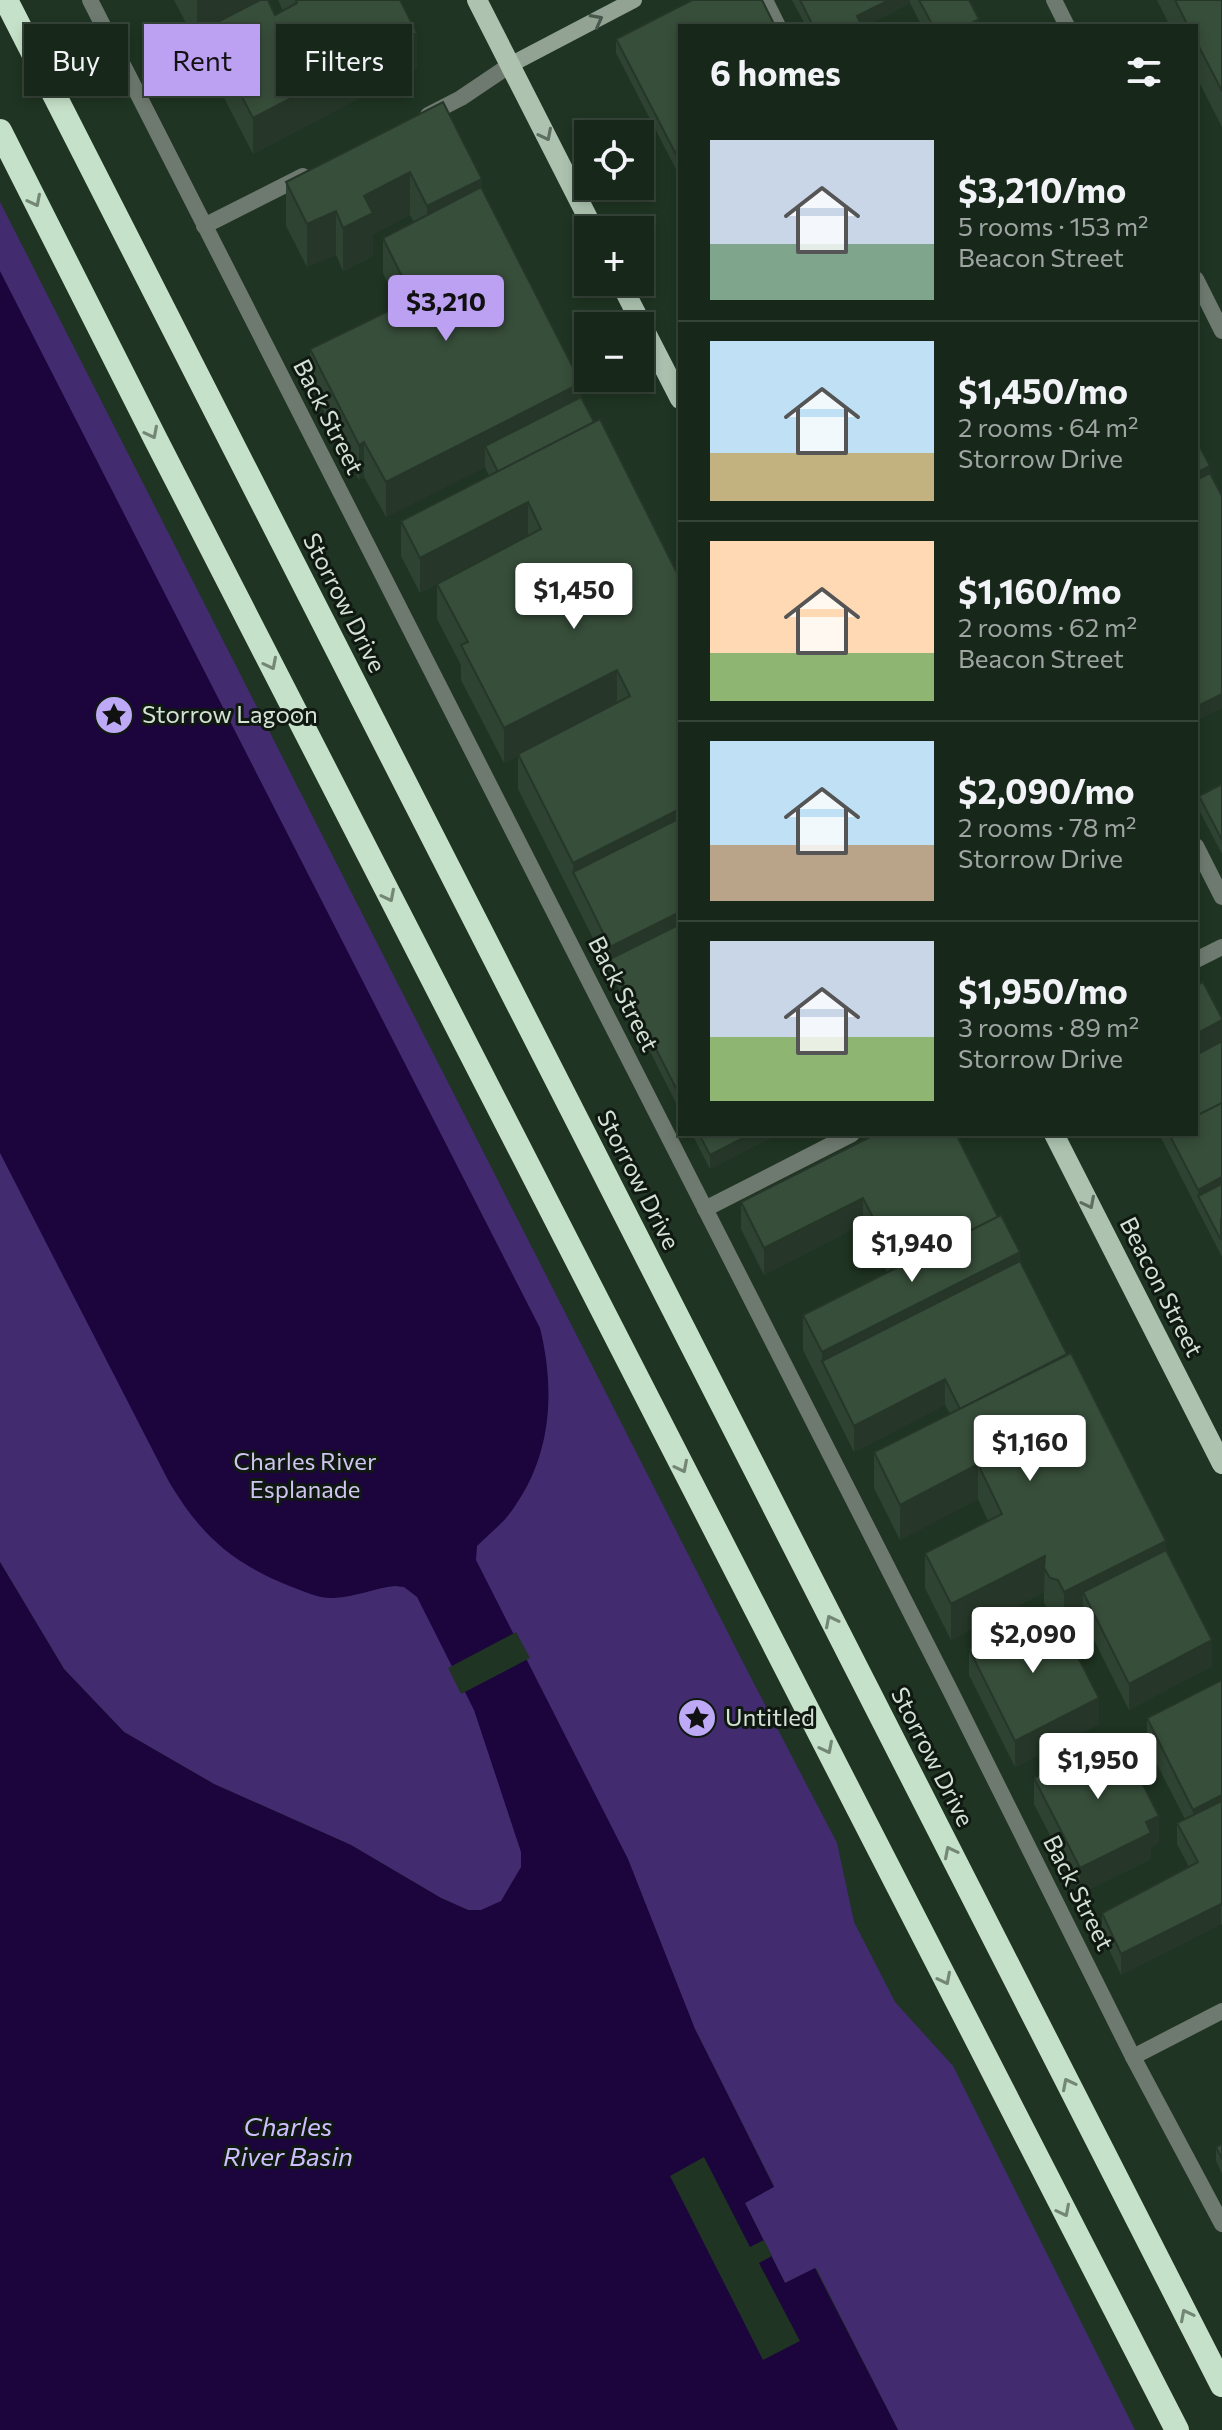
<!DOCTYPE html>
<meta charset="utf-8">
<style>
:root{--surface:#17271a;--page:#243327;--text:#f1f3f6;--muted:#9ea5a2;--line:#364439;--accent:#bca0f2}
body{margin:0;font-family:Commissioner,sans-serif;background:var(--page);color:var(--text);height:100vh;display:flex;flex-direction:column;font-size:30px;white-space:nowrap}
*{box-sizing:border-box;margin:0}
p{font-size:26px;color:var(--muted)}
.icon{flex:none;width:44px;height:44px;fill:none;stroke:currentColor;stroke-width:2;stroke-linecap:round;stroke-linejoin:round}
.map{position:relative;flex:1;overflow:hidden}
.panel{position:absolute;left:678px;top:24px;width:520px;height:1112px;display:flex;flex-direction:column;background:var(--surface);border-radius:0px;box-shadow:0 4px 12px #0003,0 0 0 2px var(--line)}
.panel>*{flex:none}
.top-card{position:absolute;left:24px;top:24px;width:534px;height:72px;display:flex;gap:16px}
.buttons{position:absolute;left:574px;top:120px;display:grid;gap:16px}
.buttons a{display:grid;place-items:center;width:80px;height:80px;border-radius:0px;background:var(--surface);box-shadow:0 4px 12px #0003,0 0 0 2px var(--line);font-size:40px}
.price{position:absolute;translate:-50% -68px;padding:0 18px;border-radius:8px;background:#fff;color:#222;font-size:26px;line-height:52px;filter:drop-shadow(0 2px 4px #0008)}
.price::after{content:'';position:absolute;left:50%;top:48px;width:24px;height:18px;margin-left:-12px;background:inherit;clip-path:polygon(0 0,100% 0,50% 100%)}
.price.selected{background:var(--accent);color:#111}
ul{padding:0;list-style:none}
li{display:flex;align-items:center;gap:24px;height:200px;padding:0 32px}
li+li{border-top:2px solid var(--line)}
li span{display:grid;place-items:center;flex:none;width:224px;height:160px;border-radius:0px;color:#555}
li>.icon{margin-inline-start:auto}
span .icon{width:96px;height:96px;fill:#fffc;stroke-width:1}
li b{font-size:34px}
h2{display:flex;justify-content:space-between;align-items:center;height:96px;padding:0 32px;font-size:34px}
.tag{padding:0 28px;border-radius:0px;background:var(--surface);box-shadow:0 4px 12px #0003,0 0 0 2px var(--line);font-size:28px;line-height:72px}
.tag.selected{background:var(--accent);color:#111}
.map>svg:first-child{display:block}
</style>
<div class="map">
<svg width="1222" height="2430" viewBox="0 0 1222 2430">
<rect width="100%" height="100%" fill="#1f3422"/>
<path fill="#422c6f" d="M0,202L750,1676L837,1843L854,1922L895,2002L953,2066L1135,2430H898L816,2268L785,2283L745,2203L774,2186L695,2029L481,1910H468L441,1898L351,1845L214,1784L124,1732L64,1669L0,1562Z"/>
<path fill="#1c043c" d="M0,271L540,1328C555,1389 552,1453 515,1506C505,1522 490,1533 477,1546L476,1560L628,1859L695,2029L774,2187L745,2203L785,2283L815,2268L898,2430H0V1562L64,1669L124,1732L214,1784L351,1845L441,1898L468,1910H481L501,1901L521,1867V1852L474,1710L417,1597L404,1587L395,1586C375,1588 355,1597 334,1598C319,1599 306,1592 292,1587C232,1563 201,1536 168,1480L0,1153Z"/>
<g fill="#1f3422">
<path d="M516,1632L530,1658L461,1694L448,1668Z"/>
<path d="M704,2157L750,2247L764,2240L772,2256L759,2263L800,2341L763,2360L670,2176Z"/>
</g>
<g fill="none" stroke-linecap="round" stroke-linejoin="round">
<g stroke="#6e796f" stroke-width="16">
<path d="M90,0L950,1690L1133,2057L1222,2224"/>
<path d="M765,0L778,26"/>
<path d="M428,115L461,98L510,65"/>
<path d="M204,226L303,176"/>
<path d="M1196,846L1222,897"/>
<path d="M705,1209L852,1134"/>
<path d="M1133,2057L1222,2011"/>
</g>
<g stroke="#6e796f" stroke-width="16">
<path d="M1054,0L1067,26"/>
<path d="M1196,279L1222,331"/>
<path d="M1196,960L1222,947"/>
</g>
<path stroke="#92a394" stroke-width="16" d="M510,65L634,0"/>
<g stroke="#adc3b0" stroke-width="20">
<path d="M477,0L594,230"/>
<path d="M620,282L680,399"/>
<path d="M1054,1134L1222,1464"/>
</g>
<g stroke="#c6e1c9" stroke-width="24">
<path d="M6,0L1222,2385"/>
<path d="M0,131L156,440L1177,2430"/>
</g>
</g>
<g fill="#2f4332">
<path d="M174,0H258L275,15L283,11L278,0H400L417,68L253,154L206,63V39L197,44Z"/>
<path d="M792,0H969L979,19V26H922L910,3L866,26H806Z"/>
<path d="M1157,0H1222V127L1196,76V26H1170Z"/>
<path d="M680,26V177L616,53V39Z"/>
<path d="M443,102L482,187L581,397L680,579V1111L518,789V756L504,763L461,680V665L437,619V584L420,593L401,556V521L489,476L485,467L386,517L364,477L359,480L310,384V349L399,306L383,273V238L414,222L410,215L373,234V256L343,271L336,255L307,267L286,226V182Z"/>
<path d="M1222,784V854L1199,810V796Z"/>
<path d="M1222,1018V1257L1159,1134H1196Z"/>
<path d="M692,1134H779L710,1169Z"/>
<path d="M876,1134L1020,1261L1166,1550L1212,1666L1129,1710L1083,1618L1064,1627L1058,1615L1050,1613L1044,1603V1592L951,1640L925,1588V1553L988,1521L978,1499L900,1540L874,1488V1452L950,1414L945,1405L854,1452L803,1350V1315L886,1273V1270L863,1224L764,1275L741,1229V1202Z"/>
<path d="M1045,1627L1099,1724L1015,1767L969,1675V1649Z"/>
<path d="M1222,1680V1925L1221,1924L1121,1975L1102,1934V1913L1189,1867L1177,1844V1823L1185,1819L1147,1745V1718Z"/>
<path d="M1034,1778L1159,1842L1151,1846V1859L1080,1894L1034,1804Z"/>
<path d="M1222,2144V2174L1216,2161V2147Z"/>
</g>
<g fill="#263729">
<path d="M199,0H258V12L206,28V39L197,44V1Z"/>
<path d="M889,0H910V3L866,26H857V16Z"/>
<path d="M979,19V26H966Z"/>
<path d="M417,33V68L253,154V118Z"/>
<path d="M410,172V215L373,234V256L343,271V228L364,196Z"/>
<path d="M482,179V222L427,249V206Z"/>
<path d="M336,211V255L307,267V224Z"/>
<path d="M581,383V418L485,446V467L386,517V482Z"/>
<path d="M364,442V477L359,480V445Z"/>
<path d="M1210,466V487L1196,494V473Z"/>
<path d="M528,502V537L420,593V558Z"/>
<path d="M617,670V705L504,763V728Z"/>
<path d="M1222,694V708L1196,721V707Z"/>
<path d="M680,809V844L573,872V863Z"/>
<path d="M680,912V938L610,959V947Z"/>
<path d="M1222,1020V1056L1196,1069V1034Z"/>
<path d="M751,1134H779L710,1169V1155Z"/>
<path d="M1222,1177V1198L1198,1196V1210V1190Z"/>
<path d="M863,1198V1224L764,1275V1248Z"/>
<path d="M1020,1252V1287L822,1361V1352Z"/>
<path d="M945,1379V1405L854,1452V1426Z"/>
<path d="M978,1464V1499L900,1540V1505Z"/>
<path d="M1166,1541V1576L1083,1592V1618L1064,1627V1592Z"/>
<path d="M1045,1556L1044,1592L951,1640V1604Z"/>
<path d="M1212,1640V1666L1129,1710V1684Z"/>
<path d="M1099,1698V1724L1015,1767V1741Z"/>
<path d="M1222,1795V1822L1193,1836V1810Z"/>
<path d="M1159,1816V1842L1151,1846V1859L1080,1894V1868L1146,1822Z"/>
<path d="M1221,1904V1924L1121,1975V1954Z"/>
</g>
<g fill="#374e3a" stroke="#263729" stroke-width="2">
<path d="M260,0H268L275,15L297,3L296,0H400L417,33L253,118L206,28Z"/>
<path d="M692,0H762L775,26H680V162L616,39Z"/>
<path d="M800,0H889L857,16L862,26H813Z"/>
<path d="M919,0H969L979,19L966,26H933Z"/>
<path d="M1175,0H1222V91L1196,41V26H1188Z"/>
<path d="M443,102L482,179L427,206L410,172L364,196L373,213L343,228L336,211L307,224L286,182Z"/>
<path d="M481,187L581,383L386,482L364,442L359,445L310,349L413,299L383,238Z"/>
<path d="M581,397L594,422L498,472L485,446Z"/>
<path d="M600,419L680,579V809L573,863L518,754L630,696L617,670L504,728L461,645L468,642L437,584L541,529L528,502L420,558L401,521Z"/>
<path d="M1196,440L1210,466L1196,473Z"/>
<path d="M1210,473L1222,496V694L1196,707V480Z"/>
<path d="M1222,784V840L1199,796Z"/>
<path d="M680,818V912L610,947L573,872Z"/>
<path d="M680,924V1096L610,959Z"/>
<path d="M1203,982L1222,1018V1020L1196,1034V986Z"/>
<path d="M1222,1041V1103L1196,1116V1055Z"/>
<path d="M1222,1103V1177L1198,1190L1169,1134H1196V1116Z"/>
<path d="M699,1134H751L710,1155Z"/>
<path d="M876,1134H956L998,1217L892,1270L891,1269L886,1260L890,1251L863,1198L764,1248L741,1202Z"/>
<path d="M1222,1184V1218L1221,1219V1240L1198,1196Z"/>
<path d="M1001,1215L1020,1252L822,1352L803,1315Z"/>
<path d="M1020,1261L1067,1354L960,1409L945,1379L854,1426L822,1361Z"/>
<path d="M1071,1353L1166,1541L1064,1592L1058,1580L1050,1578L1044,1568L1045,1556L951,1604L925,1553L1002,1514L978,1464L900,1505L874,1452Z"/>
<path d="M1166,1550L1212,1640L1129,1684L1083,1592Z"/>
<path d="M1039,1614L1045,1627L1059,1620L1099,1698L1015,1741L969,1649Z"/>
<path d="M1222,1680V1795L1193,1810L1147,1718Z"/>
<path d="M1117,1734L1159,1816L1146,1822L1151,1833L1080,1868L1034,1778Z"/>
<path d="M1222,1801V1905L1221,1904L1121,1954L1102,1913L1198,1862L1177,1823Z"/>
<path d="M1222,2144V2159L1216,2147Z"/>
</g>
<defs><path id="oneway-chevron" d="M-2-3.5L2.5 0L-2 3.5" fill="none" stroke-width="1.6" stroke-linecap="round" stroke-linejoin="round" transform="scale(2)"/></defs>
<use stroke="#4a574c" href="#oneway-chevron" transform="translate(597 20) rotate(-28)"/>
<g stroke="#5e6e60">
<use href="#oneway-chevron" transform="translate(546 135) rotate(63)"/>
<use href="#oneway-chevron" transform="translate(1089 1203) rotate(63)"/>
</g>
<g stroke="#748776">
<use href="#oneway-chevron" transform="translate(35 201) rotate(63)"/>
<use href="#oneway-chevron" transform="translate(152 433) rotate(63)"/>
<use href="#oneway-chevron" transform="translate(271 664) rotate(63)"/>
<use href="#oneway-chevron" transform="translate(389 896) rotate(63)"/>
<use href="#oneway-chevron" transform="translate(682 1467) rotate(63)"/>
<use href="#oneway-chevron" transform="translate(831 1621) rotate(-117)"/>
<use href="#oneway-chevron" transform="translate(827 1748) rotate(63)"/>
<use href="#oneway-chevron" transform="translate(950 1852) rotate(-117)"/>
<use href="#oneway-chevron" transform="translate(945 1979) rotate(63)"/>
<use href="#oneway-chevron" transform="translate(1068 2084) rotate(-117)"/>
<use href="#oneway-chevron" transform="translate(1064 2211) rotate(63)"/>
<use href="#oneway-chevron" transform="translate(1186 2315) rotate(-117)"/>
</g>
<defs>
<symbol id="sight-disc" viewBox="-11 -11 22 22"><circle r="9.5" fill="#bda9f5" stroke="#101911"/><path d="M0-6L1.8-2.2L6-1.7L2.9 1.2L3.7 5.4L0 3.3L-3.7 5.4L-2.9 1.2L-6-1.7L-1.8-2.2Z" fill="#111"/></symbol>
</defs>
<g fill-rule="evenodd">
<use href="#sight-disc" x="92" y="693" width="44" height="44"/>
<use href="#sight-disc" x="675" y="1696" width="44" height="44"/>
</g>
<g text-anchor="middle" stroke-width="6" stroke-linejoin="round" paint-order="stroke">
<g font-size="24" fill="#d4e1d5" stroke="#101911">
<text transform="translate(328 417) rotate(63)" y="8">Back Street</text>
<text transform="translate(344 603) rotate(63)" y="8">Storrow Drive</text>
<text transform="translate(623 994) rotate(63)" y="8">Back Street</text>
<text transform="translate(638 1180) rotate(63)" y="8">Storrow Drive</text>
<text transform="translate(1161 1287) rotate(63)" y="8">Beacon Street</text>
<text transform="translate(932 1757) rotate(63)" y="8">Storrow Drive</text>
<text transform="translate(1078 1893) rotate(63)" y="8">Back Street</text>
</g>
<g font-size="24" fill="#d4e1d5" stroke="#101911" text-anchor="start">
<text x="142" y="723">Storrow Lagoon</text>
<text x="725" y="1726">Untitled</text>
</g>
<g font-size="24" fill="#cfc5f0" stroke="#101911">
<text x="305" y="1470">Charles River<tspan x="305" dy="28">Esplanade</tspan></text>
</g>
<g font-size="26" font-style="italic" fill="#cebeff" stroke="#101911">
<text x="288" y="2136">Charles<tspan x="288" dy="30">River Basin</tspan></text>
</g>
</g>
</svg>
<div class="buttons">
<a><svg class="icon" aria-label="locate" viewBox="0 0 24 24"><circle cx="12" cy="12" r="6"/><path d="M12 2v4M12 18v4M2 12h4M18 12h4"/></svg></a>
<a>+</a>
<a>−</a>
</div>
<b class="price selected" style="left:446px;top:343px">$3,210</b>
<b class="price" style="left:574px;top:631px">$1,450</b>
<b class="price" style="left:912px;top:1284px">$1,940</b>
<b class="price" style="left:1030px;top:1483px">$1,160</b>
<b class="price" style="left:1033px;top:1675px">$2,090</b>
<b class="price" style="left:1098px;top:1801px">$1,950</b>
<div class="top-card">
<a class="tag">Buy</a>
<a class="tag selected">Rent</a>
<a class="tag">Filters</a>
</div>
<section class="panel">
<h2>6 homes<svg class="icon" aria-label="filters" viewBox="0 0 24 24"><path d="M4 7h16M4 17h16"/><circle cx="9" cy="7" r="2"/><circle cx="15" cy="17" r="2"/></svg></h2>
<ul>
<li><span style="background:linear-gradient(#c9d6e8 65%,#7fa58c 0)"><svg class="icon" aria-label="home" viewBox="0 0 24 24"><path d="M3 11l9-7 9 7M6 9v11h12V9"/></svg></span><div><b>$3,210/mo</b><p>5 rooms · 153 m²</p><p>Beacon Street</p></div></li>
<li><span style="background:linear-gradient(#bfe0f5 70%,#c2b280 0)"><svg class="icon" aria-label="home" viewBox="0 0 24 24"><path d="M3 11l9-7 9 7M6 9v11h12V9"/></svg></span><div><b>$1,450/mo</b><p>2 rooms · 64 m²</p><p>Storrow Drive</p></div></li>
<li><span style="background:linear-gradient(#ffd9b3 70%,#8fb573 0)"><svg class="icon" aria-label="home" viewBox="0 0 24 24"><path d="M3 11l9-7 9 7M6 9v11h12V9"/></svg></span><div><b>$1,160/mo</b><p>2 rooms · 62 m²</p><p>Beacon Street</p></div></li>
<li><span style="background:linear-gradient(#bfe0f5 65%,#b9a48a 0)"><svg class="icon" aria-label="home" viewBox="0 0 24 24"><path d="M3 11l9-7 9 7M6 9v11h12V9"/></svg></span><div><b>$2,090/mo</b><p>2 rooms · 78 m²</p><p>Storrow Drive</p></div></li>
<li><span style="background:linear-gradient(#c9d6e8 60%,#8fb573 0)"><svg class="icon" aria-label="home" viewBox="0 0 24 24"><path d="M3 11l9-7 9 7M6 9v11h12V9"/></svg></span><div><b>$1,950/mo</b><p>3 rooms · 89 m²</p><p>Storrow Drive</p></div></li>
</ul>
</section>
</div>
